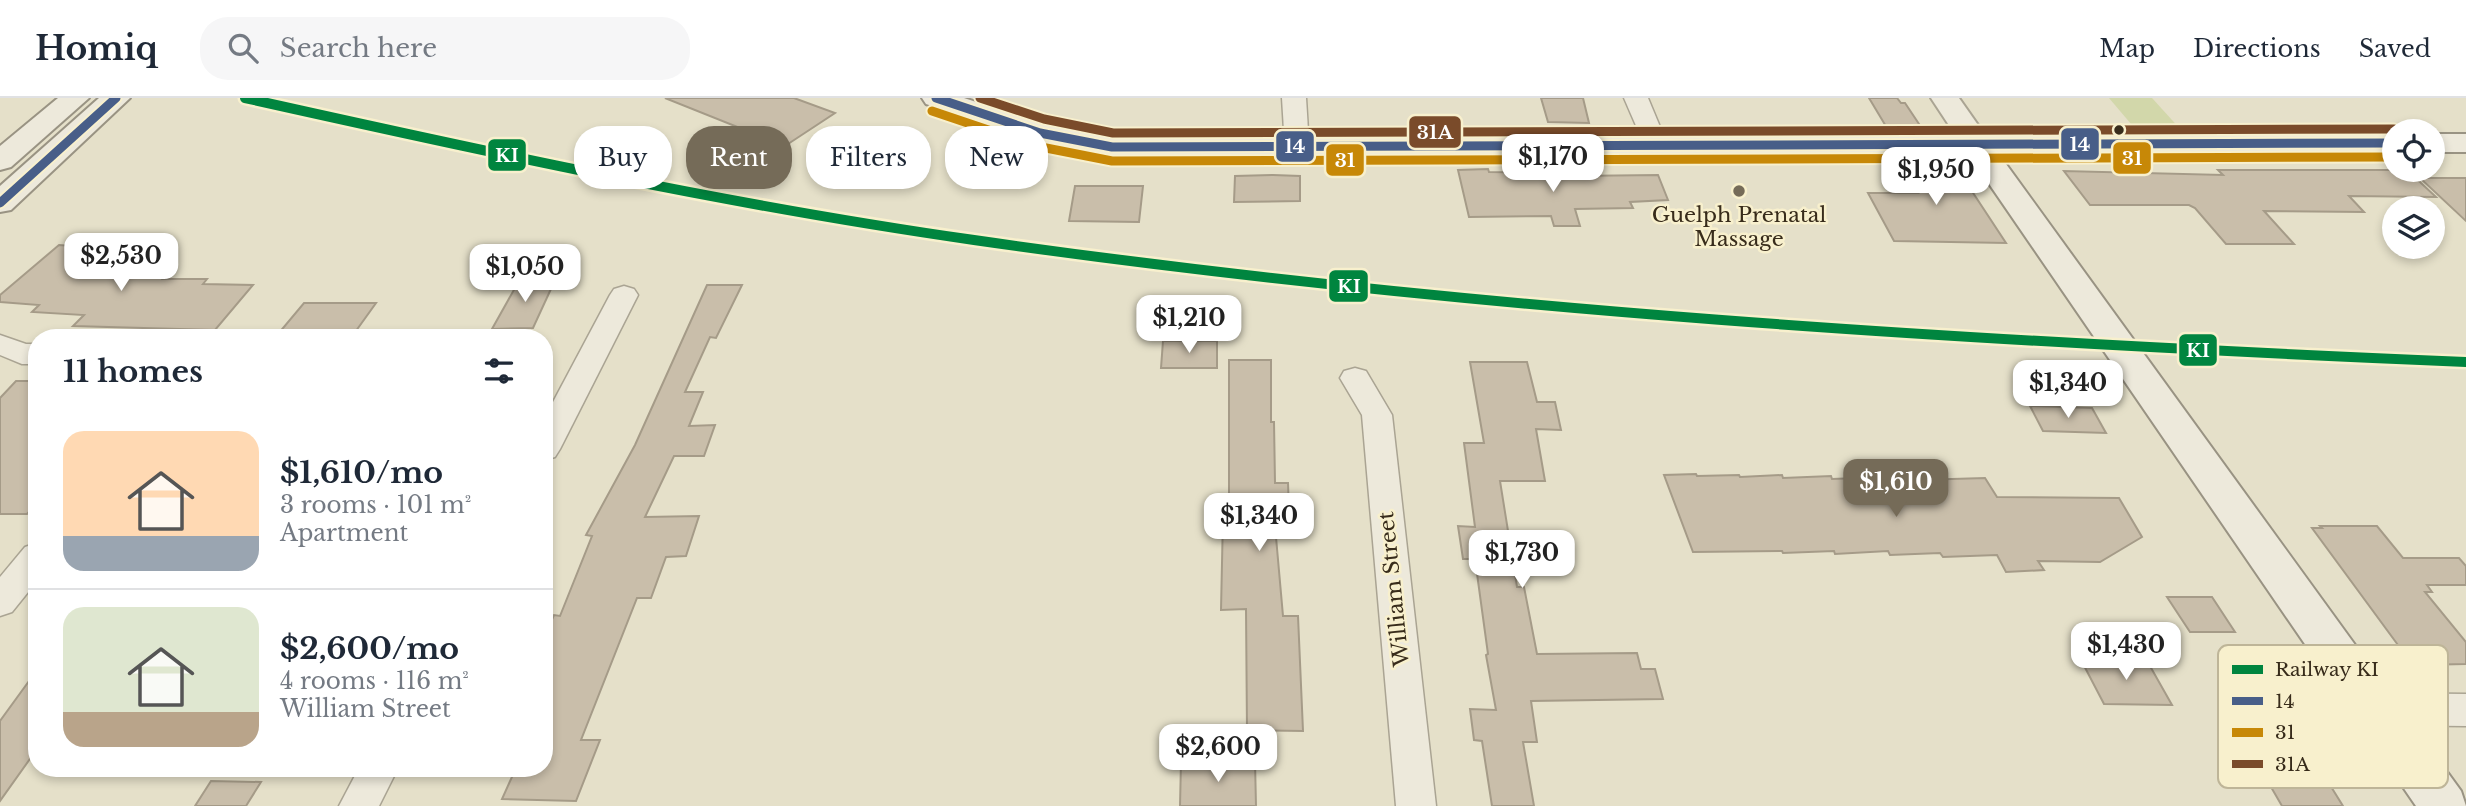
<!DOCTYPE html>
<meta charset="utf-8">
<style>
:root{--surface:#fff;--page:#f6f6f7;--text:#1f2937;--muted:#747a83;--line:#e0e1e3;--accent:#756b58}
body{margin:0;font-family:"Libre Baskerville",serif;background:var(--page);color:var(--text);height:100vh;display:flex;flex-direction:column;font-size:26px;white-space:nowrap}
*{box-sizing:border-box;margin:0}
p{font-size:23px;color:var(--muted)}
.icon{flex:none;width:38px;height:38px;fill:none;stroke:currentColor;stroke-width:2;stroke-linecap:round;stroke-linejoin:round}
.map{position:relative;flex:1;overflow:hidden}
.panel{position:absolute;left:28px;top:231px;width:525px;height:448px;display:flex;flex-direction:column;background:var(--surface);border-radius:28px;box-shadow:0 4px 10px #0003}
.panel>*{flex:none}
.banner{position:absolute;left:574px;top:28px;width:665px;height:63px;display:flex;gap:14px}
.controls{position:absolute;left:2382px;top:21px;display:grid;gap:14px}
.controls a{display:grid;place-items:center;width:63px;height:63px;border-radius:50%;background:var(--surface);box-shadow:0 4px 10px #0003;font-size:35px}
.price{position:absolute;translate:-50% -60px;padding:0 16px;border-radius:14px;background:#fff;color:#222;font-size:23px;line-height:46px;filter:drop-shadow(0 2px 4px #0008)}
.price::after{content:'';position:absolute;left:50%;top:42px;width:21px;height:16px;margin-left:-10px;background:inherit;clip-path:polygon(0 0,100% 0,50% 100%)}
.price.on{background:var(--accent);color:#fff}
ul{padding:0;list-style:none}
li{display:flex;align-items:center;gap:21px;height:175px;padding:0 35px}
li+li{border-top:2px solid var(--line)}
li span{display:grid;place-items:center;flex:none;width:196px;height:140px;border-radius:21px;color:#555}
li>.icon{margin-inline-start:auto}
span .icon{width:84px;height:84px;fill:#fffc;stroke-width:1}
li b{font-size:30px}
h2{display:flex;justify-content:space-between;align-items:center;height:84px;padding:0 35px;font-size:30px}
.tag{padding:0 24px;border-radius:28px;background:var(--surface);box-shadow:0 4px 10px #0003;font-size:24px;line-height:63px}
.tag.on{background:var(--accent);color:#fff}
header{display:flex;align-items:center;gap:42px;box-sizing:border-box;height:98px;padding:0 35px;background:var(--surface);border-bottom:2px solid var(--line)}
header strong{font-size:33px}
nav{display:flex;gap:38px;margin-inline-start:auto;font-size:24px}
.search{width:490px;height:63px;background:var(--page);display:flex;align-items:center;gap:18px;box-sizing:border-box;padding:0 24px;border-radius:28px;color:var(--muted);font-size:26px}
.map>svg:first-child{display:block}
</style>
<header>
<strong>Homiq</strong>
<div class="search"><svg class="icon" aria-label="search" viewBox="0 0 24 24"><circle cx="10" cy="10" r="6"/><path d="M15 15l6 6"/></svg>Search here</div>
<nav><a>Map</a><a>Directions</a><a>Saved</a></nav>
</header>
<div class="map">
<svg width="2466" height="708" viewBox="0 0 2466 708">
<rect width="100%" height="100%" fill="#e5e0c9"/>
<path fill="#d2d7aa" d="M2109,0H2152L2182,33H2137Z"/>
<g fill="#c9beaa" stroke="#a59b88" stroke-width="2">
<path d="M665,0H794L835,15L785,48Z"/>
<path d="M1541,0H1583L1589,25L1548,24Z"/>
<path d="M1869,0H1897L1901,5H1905L1925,35H1890Z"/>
<path d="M1904,58H1940L1947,69H1956L2006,145L1894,143L1868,95H1918L1902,71H1912Z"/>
<path d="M1488,71L1489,74L1572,75L1573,78L1658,77L1668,102L1630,104L1633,110L1575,111L1580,128H1554L1551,118L1469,119L1458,72Z"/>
<path d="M2218,72H2407L2436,99L2349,98L2364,114L2264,113L2294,146H2226L2195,110L2189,107H2090L2064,73L2223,77Z"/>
<path d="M1273,77L1300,78V103L1234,104L1235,78Z"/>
<path d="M2420,80H2466V123Z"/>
<path d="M1075,88H1143L1139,124L1069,123Z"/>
<path d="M59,147L98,150L91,157L137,160L122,173L169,175L163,181H207L203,186L253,187L215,232L73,228L84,217L32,214L39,207L0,204V197Z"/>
<path d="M556,180L533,230L492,231L520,181Z"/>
<path d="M707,187H742L716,240L710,239L685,294H703L689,328L715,327L704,358H674L645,419L699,418L686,458L666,459L651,500H637L581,642H600L576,703L502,701L516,670H544V539L554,517L560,518L592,438L586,437L635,347Z"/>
<path d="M304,205H376L353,237L278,236Z"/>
<path d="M1163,243H1217V270H1161Z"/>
<path d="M1229,262H1271V324H1274L1275,385H1288L1290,439H1276L1283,518H1298L1303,633L1247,632L1246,511L1221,512L1223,418H1229Z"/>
<path d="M1470,264H1527L1537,304H1555L1561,332L1536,331L1545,383H1500L1517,489H1524L1537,556L1637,555L1641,571H1655L1663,601L1531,603L1537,644H1523L1534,708H1492L1482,643L1474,642L1470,611L1496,612L1486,557L1488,556L1475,461H1463L1458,428L1475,429L1464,345H1484Z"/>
<path d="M16,283H37V405L27,416H0V300Z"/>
<path d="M2030,308L2092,310L2106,335L2043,333Z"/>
<path d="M1696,376L1697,378L1739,377L1740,379L1782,377L1783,380L1831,378L1832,381L1883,379L1885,383L1985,380L1997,399L2119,400L2142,439L2100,464L2038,463L2044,472L2006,474L1997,457L1943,459L1940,455L1890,457L1888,453L1835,456L1834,453L1783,455L1782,453L1693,454L1664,377Z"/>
<path d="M2320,428H2377L2403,460H2459L2466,468V487H2427L2432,494H2425L2466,544V566L2420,567L2405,547H2398L2312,430H2322Z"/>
<path d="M2167,499H2212L2235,534H2190Z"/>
<path d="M2080,560L2146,561L2172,607L2104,606Z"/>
<path d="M37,572V651L0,703V623Z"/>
<path d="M2282,612L2307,650L2343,708H2282L2260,670H2268L2232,613Z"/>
<path d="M1255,663L1256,708H1180L1181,664Z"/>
<path d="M211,683L261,684L246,708H195Z"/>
</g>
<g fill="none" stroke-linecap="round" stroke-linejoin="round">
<defs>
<g id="minor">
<path d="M1282,0H1306L1309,49L1306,54L1297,56L1288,54L1285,49Z"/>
<path d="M1624,0H1648L1668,48L1665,53L1656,55L1647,53Z"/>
<path d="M624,188L634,191L638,197L560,351L555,359L544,362V321L610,197L614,191Z"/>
<path d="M0,237L26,246H37V266H22L0,257Z"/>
<path d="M1355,270L1366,273L1392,317L1436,708H1396L1362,317L1340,280L1344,273Z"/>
<path d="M37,445V483L12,514L0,518V479L25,449Z"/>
<path d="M2375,595L2466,596V628L2375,627L2362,622L2356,611L2362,600Z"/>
<path d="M359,670H398L379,708H339Z"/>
</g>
<path id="tertiary" d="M1931,0H1959L1992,47L1988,53L1977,56L1966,53Z"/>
<g id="secondary">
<path d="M58,0H89L11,69L0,72V48Z"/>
<path d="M99,0H130L11,112L0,114V88Z"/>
<path d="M922,0H964L1046,27L1112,40L2394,36V54L1998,55L2461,693L2466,708H2416L1968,55L1112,58L1030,41L926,6Z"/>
<rect x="2432" y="36" width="34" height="18"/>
</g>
</defs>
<use href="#minor" stroke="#aaa493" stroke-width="3"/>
<use href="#tertiary" stroke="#aaa493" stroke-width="4"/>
<use href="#secondary" stroke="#999383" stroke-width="4"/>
<use href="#minor" fill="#ede9db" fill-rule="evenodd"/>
<use href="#tertiary" fill="#ede9db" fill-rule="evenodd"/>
<use href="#secondary" fill="#ede9db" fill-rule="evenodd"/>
<defs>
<g id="bus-1">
<path d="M936,0L1040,35L1112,49L2394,45"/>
<path d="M0,105L116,0"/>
</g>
<path id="bus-2" d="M932,13L1036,48L1112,63L2394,59"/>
<path id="bus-3" d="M980,0L1044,21L1113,35L2394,31"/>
</defs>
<use href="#bus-1" stroke="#f8f0cd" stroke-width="13"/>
<use href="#bus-2" stroke="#f8f0cd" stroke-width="13"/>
<use href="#bus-3" stroke="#f8f0cd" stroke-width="13"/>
<use href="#bus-1" stroke="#485e88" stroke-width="9"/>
<use href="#bus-2" stroke="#c78807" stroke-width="9"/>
<use href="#bus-3" stroke="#7a4b2a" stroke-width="9"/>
<defs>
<path id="rail-1" d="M245,0C487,54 729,107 974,142C1469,213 1967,243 2466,264"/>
</defs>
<use href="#rail-1" stroke="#f8f0cd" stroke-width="15"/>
<use href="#rail-1" stroke="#00853f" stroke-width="10"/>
</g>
<circle fill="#382c1b" stroke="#f8f0cd" stroke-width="2.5" cx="2119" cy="32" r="6"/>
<circle fill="#756b58" stroke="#f8f0cd" stroke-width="2.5" cx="1739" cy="93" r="7"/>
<g text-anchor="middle" stroke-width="5" stroke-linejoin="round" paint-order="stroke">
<g font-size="21" fill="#382c1b" stroke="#f8f0cd">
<text x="1739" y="124">Guelph Prenatal<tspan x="1739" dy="24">Massage</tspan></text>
</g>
<g font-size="21" fill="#382c1b" stroke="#f8f0cd">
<text transform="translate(1394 491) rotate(-96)" y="7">William Street</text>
</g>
</g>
<rect x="2218" y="547" width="230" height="143" rx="10" fill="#f8f0cd" stroke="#beb598" stroke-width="2"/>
<rect x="2232" y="567" width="31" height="9" fill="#00853f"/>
<rect x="2232" y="599" width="31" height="8" fill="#485e88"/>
<rect x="2232" y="630" width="31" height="9" fill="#c78807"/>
<rect x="2232" y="662" width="31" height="8" fill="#7a4b2a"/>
<g font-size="19" fill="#382c1b">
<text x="2275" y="578">Railway KI</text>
<text x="2275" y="610">14</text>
<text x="2275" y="641">31</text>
<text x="2275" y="673">31A</text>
</g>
<g stroke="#f8f0cd" stroke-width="2.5">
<rect x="1408" y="17" width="54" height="34" rx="7" fill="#7a4b2a"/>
<rect x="2060" y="29" width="40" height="34" rx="7" fill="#485e88"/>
<rect x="1275" y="32" width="40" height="33" rx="7" fill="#485e88"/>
<rect x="487" y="40" width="40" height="34" rx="7" fill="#00853f"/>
<rect x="2112" y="43" width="40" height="34" rx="7" fill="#c78807"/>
<rect x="1325" y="45" width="40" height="34" rx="7" fill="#c78807"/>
<rect x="1328" y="171" width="41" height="34" rx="7" fill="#00853f"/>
<rect x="2178" y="235" width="40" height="34" rx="7" fill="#00853f"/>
</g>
<g font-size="19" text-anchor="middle" font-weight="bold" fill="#fff">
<text x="1435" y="41">31A</text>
<text x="2080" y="53">14</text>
<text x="1295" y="55">14</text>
<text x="507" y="64">KI</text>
<text x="2132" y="67">31</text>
<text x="1345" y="69">31</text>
<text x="1349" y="195">KI</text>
<text x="2198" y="259">KI</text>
</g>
</svg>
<div class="controls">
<a><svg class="icon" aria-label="locate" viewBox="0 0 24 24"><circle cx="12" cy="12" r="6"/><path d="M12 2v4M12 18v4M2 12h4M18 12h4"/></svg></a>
<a><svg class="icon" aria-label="layers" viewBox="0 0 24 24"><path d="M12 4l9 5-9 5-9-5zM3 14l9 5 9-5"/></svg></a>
</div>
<b class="price" style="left:1553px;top:96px">$1,170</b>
<b class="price" style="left:1936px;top:109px">$1,950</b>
<b class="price" style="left:121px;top:195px">$2,530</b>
<b class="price" style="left:525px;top:206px">$1,050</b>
<b class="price" style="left:1189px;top:257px">$1,210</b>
<b class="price" style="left:2068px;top:322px">$1,340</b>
<b class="price on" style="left:1896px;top:421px">$1,610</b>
<b class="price" style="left:1259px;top:455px">$1,340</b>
<b class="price" style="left:1522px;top:492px">$1,730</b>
<b class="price" style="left:2126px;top:584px">$1,430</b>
<b class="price" style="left:1218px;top:686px">$2,600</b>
<div class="banner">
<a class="tag">Buy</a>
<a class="tag on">Rent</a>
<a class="tag">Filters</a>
<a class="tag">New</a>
</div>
<section class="panel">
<h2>11 homes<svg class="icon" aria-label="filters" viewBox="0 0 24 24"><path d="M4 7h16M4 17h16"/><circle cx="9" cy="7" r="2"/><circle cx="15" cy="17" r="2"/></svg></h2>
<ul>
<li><span style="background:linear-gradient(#ffd9b3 75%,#9aa5b1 0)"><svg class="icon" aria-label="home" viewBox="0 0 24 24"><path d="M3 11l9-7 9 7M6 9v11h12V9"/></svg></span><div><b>$1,610/mo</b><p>3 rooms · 101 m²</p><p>Apartment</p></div></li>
<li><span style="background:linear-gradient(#dfe7d0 75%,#b9a48a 0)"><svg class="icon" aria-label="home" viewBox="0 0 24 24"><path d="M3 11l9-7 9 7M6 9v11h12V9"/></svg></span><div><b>$2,600/mo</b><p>4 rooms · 116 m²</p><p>William Street</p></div></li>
</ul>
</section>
</div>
